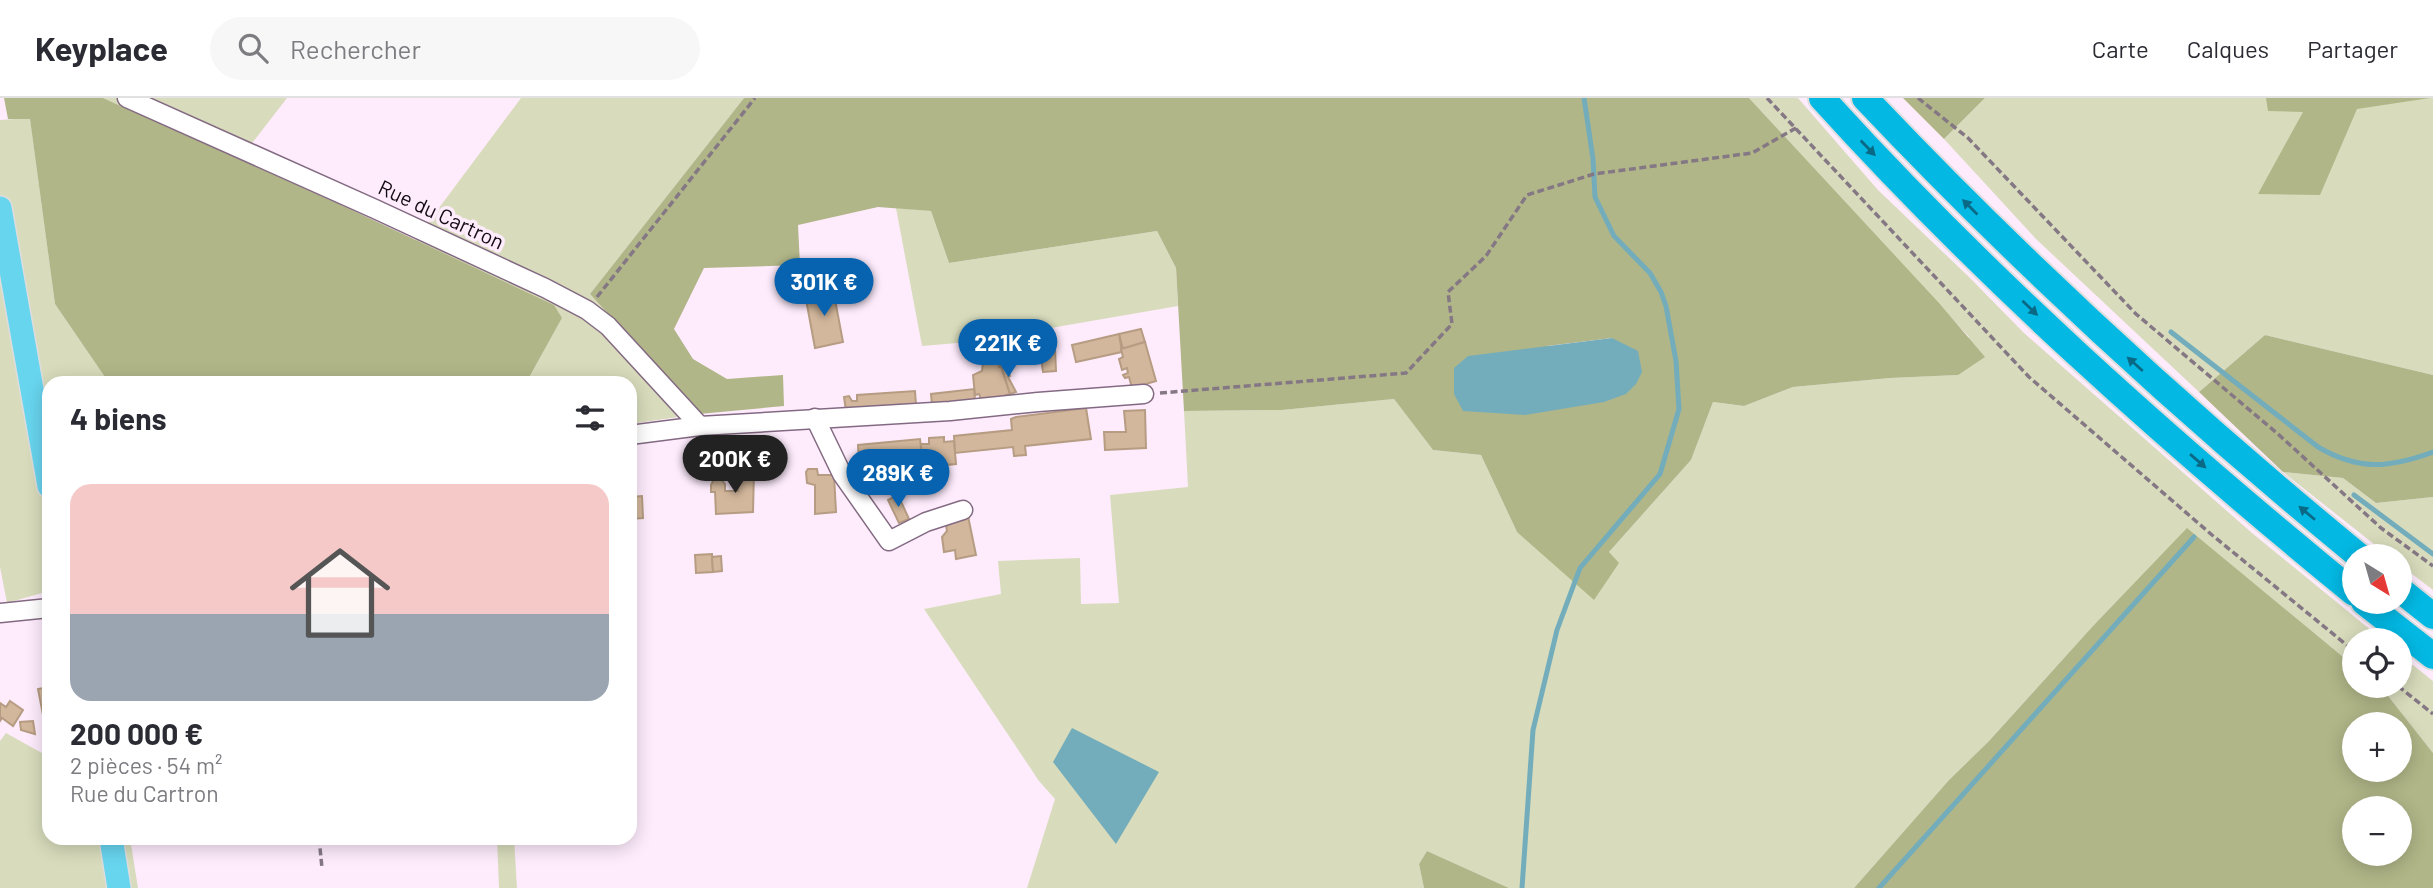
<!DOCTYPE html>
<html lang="fr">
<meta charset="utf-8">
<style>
:root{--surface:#fff;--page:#f7f7f7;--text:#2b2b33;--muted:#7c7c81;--line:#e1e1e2;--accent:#0762af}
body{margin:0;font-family:Barlow,sans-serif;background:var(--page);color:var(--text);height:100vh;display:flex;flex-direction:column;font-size:26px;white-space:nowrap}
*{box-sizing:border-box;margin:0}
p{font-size:23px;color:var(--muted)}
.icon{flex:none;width:38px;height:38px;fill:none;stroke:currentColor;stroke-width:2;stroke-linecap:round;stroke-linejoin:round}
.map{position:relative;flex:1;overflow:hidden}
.drawer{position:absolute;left:42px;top:278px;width:595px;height:469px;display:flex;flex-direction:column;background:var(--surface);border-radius:21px;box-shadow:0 4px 18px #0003}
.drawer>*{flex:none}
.needle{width:46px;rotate:143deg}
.controls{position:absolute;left:2342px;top:446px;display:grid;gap:14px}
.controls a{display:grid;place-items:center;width:70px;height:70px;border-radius:50%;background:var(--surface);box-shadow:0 4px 18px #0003;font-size:35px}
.price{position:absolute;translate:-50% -60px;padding:0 16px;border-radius:24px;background:var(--accent);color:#fff;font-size:23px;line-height:46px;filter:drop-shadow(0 2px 4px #0008)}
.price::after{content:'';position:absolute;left:50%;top:42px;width:21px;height:16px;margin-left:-10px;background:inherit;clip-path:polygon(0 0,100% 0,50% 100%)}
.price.on{background:#222;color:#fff}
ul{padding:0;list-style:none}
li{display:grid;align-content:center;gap:14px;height:371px;padding:0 28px}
li span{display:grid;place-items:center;height:217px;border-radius:21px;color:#555}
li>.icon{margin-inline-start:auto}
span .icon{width:126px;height:126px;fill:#fffc;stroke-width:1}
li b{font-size:30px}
h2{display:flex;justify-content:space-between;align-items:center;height:84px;padding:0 28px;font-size:30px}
header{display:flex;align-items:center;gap:42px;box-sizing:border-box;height:98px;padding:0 35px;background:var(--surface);border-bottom:2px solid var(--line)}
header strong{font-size:33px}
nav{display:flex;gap:38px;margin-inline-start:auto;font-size:24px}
.search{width:490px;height:63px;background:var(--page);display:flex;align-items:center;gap:18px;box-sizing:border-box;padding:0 24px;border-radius:38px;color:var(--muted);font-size:26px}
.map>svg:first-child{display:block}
</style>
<header>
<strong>Keyplace</strong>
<div class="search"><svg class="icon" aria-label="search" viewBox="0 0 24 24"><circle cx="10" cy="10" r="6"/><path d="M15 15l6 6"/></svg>Rechercher</div>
<nav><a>Carte</a><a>Calques</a><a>Partager</a></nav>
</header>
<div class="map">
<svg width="2433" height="790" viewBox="0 0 2433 790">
<rect width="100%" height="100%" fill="#feecfd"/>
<g fill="#d8dcbc">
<path d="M103,0H287L239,62Z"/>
<path d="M521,0H744L590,196L699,316L630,326V285H526L562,220L415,142Z"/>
<path d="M1749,0H1798L1878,92L1969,179L2024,235L2252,435L2383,542H2354V568L2187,431L2092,529L1989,643L1949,682L1854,790H1509L1427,753L1419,766L1424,790H1027L1055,701L1039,683L924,511L1001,496L998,463L1080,460L1081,506L1119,505L1110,397L1188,389L1184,313L1282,312L1394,301L1433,352L1481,357L1517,434L1609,454L1691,362L1713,304L1744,308L1793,289L1890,280L1958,277L1969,239Z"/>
<path d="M1985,0H2433V277L2265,237L2199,294L2036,141L1944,41Z"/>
<path d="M30,20L55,206L109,285H49V493L7,505L0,469V22Z"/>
<path d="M896,110L931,113L949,165L1157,133L1176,170L1178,208L969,244L922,248Z"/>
<path d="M2283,374L2343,380L2376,405L2433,399V492L2399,466V458H2389Z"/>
<path d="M2399,556L2433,583V655L2385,594L2378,588H2399Z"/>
<path d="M6,635L49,659V740H130L138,790H0V643Z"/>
<path d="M497,740H514L517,790H499Z"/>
</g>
<g fill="#b1b688" fill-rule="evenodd">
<path d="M4,0H103L337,105L554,207L562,220L526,285H109L55,206L30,21H8Z"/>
<path d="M744,0H1749L1939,205L1985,259L1958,277L1890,280L1793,289L1744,308L1713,304L1691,362L1609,454L1619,465L1594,502L1517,434L1481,357L1433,352L1394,301L1282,312L1184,313L1176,170L1157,133L949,165L931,113L878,109L798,127L800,167L704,170L674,231L693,261L727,281L783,277L784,308L699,316L590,196ZM1612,240L1636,286L1547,248Z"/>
<path d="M1903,0H1985L1944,41Z"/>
<path d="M2266,0H2430L2357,11L2320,97L2258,96L2303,14L2268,13Z"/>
<path d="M2265,237L2433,277V399L2376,405L2343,380L2283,374L2199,294Z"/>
<path d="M2187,430L2354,568V588H2378L2385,594L2433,655V790H1854L1949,682L1989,643L2092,529ZM2399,626V672H2354V626ZM2399,710V756H2354V710Z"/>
<path d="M1427,753L1509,790H1424L1419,766Z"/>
</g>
<g fill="#73adbb">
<path d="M1612,240L1638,253L1642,274L1636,286L1626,296L1604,304L1525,317L1463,313L1454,296V270L1468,258Z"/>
<path d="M1072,630L1159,674L1116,746L1053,664Z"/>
</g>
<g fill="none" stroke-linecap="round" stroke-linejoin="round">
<g stroke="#73adbb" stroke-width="5">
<path d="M2171,234L2318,349C2359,373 2389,370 2433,354"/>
<path d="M2354,397L2433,456"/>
<path d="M1522,790L1533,632L1557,532L1580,470L1660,376L1679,311L1676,263L1666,208L1661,194L1650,175L1614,138L1595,99L1593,61L1584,0"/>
<path d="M1879,790L2194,439"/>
</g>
</g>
<g fill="#d2b79c" stroke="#b69c82" stroke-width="2">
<path d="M833,191L843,244L815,250L805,196Z"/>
<path d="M1141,231L1145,244L1123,251L1119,236Z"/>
<path d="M1119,236L1122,254L1076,264L1072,247Z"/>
<path d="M1145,244L1156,283L1132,290L1129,279L1125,280L1123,277L1128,275L1127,270L1122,272L1119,261L1123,259L1121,251Z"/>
<path d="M1055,251L1056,273L1043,274L1040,254Z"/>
<path d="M995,261L998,263L999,269L1001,268L1010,296L990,302L981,301L979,296L975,297L973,277L982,273L983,264Z"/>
<path d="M1006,266L1010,278L1008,279L1016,294L1010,296L1001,268Z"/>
<path d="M974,291L975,302L932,307L931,296Z"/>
<path d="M915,293L916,307L846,313L844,299L849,298L852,303H857V297Z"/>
<path d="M1086,310L1091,341L1025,348L1026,357L1014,358L1013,349L955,355L954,338L1012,332L1011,321L1016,319Z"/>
<path d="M1145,312L1146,350L1105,352L1104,334H1126L1124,313Z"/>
<path d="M944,339V344L954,343L956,366L947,367V372L932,374V369H923L920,346H929V340Z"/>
<path d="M920,341L922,358L904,360L905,369L886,371L885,362L859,365L858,347Z"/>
<path d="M922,358L923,367L905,369L904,360Z"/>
<path d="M808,371H817L818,377H834L836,414L815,416V387L807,385L806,374Z"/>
<path d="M754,373L753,414L716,416L715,394H711V387L714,381H721L725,386V393H738L737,374Z"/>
<path d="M898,397L909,421L899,425L888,402Z"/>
<path d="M642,398L643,420L630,421V399Z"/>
<path d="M968,418L976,457L956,461L955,452L944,454L942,439L947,433L945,422Z"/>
<path d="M712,456L713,474L696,475L695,457Z"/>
<path d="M721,458L722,473L713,474L712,459Z"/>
<path d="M49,589V615L43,617L38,591Z"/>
<path d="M10,603L23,612L13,628L2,620L0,623V605L6,609Z"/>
<path d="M33,623L35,636L21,632L20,624Z"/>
</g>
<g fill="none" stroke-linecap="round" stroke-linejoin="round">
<defs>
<g id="minor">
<path d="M127,0L375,111L545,190L587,212L608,228L700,328L950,313L1038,304L1144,296"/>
<path d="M815,320L842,376L889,443L926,424L963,412"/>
<path d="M630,337L700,328"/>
<path d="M0,515L49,510"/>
</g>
<g id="major">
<path d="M0,110L49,388"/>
<path d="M111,740L119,790"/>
</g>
<g id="highway">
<path d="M1822,0C1984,179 2167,342 2354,495"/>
<path d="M1865,0C2020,164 2185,315 2359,458"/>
<path d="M2399,491L2433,518"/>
<path d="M2364,504L2433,558"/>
</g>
</defs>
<use href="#minor" stroke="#836a82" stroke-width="21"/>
<use href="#major" stroke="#deddde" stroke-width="26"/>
<use href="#highway" stroke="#deddde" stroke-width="30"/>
<g stroke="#857885" stroke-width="3.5" stroke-dasharray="7 3.5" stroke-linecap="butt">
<path d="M1767,0L2029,279L2212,437L2354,553"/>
<path d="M1918,0L1968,40L2136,216L2278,336L2381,430L2433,468"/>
<path d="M597,199L755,0"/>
<path d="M1160,295L1406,275L1452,226L1448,194L1486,158L1527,97L1594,76L1752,55L1796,30"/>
<path d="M2398,588L2433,616"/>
<path d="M319,740L322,770"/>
</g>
<use href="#minor" stroke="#fff" stroke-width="18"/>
<use href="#major" stroke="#68d5ef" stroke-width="23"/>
<use href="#highway" stroke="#03b9e4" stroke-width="26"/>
</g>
<defs><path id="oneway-solid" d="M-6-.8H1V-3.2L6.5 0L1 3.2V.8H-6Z" transform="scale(1.75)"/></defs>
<g fill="#0a6a86">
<use href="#oneway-solid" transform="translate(1868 50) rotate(46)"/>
<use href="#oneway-solid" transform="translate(1970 109) rotate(-135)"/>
<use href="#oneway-solid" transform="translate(2030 210) rotate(44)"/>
<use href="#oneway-solid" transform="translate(2135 266) rotate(-138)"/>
<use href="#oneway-solid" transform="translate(2198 363) rotate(41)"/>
<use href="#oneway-solid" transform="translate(2307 415) rotate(-140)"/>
</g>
<g text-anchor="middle" stroke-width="7" stroke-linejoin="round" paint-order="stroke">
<g font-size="21" fill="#130a13" stroke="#feecfd">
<text transform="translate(441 117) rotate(25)" y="7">Rue du Cartron</text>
</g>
</g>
</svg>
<div class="controls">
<a><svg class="needle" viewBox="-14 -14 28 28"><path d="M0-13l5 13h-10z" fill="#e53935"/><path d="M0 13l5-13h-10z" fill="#7c7c81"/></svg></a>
<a><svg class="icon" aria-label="locate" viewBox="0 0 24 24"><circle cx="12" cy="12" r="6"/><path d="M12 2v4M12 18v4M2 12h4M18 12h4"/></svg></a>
<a>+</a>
<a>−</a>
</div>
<b class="price" style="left:824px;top:220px">301K €</b>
<b class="price" style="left:1008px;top:281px">221K €</b>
<b class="price on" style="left:735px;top:397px">200K €</b>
<b class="price" style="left:898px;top:411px">289K €</b>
<section class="drawer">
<h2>4 biens<svg class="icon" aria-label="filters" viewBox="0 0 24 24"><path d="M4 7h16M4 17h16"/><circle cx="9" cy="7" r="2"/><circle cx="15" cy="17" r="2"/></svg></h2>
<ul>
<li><span style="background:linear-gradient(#f6c9c9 60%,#9aa5b1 0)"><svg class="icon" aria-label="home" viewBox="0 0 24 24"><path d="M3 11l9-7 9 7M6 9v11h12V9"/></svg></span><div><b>200 000 €</b><p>2 pièces · 54 m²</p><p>Rue du Cartron</p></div></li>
</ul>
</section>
</div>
